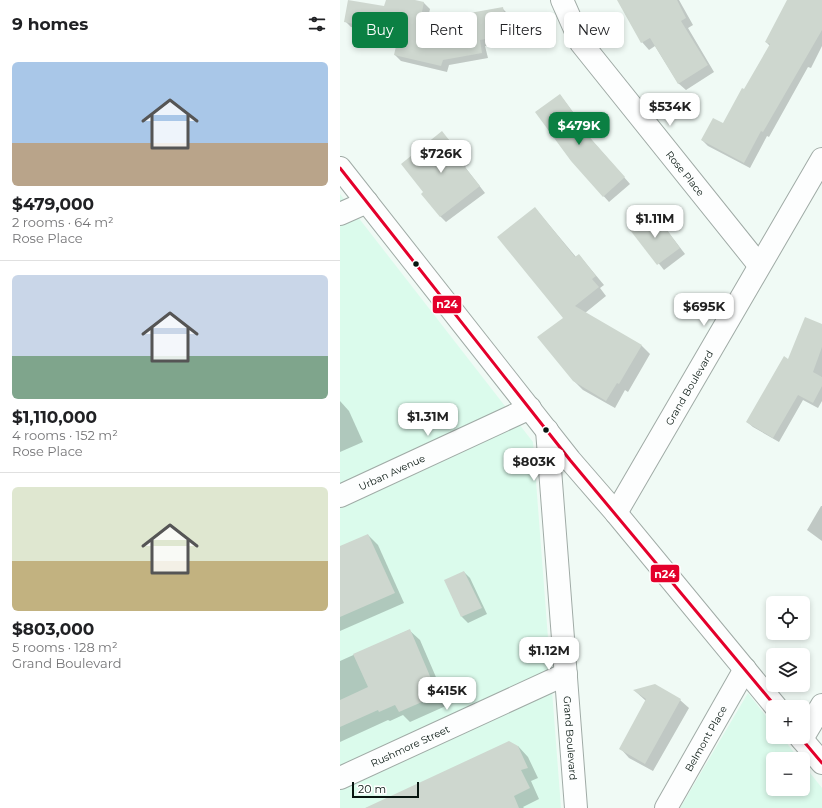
<!DOCTYPE html>
<meta charset="utf-8">
<style>
:root{--surface:#fff;--page:#f6f6f6;--text:#202124;--muted:#757577;--line:#e0e0e0;--accent:#0b8043}
body{margin:0;font-family:Montserrat,sans-serif;background:var(--page);color:var(--text);height:100vh;display:flex;flex-direction:column;font-size:15px;white-space:nowrap}
*{box-sizing:border-box;margin:0}
p{font-size:13px;color:var(--muted)}
.icon{flex:none;width:22px;height:22px;fill:none;stroke:currentColor;stroke-width:2;stroke-linecap:round;stroke-linejoin:round}
.map{position:relative;flex:1;overflow:hidden}
.side{display:flex;flex-direction:column;background:var(--surface);width:340px}
.side>*{flex:none}
.banner{position:absolute;left:12px;top:12px;width:380px;height:36px;display:flex;gap:8px}
.tools{position:absolute;left:426px;top:596px;display:grid;gap:8px}
.tools a{display:grid;place-items:center;width:44px;height:44px;border-radius:6px;background:var(--surface);box-shadow:0 2px 6px #0003;font-size:20px}
.scale{position:absolute;left:12px;bottom:10px;width:67px;box-sizing:border-box;padding-left:4px;border:2px solid #071610;border-top:0;font-size:11px;line-height:14px;white-space:nowrap;color:#071610;-webkit-text-stroke:3px #fff;paint-order:stroke}
.price{position:absolute;translate:-50% -34px;padding:0 9px;border-radius:8px;background:#fff;color:#222;font-size:13px;line-height:26px;filter:drop-shadow(0 1px 2px #0008)}
.price::after{content:'';position:absolute;left:50%;top:24px;width:12px;height:9px;margin-left:-6px;background:inherit;clip-path:polygon(0 0,100% 0,50% 100%)}
.price.current{background:var(--accent);color:#fff}
ul{padding:0;list-style:none}
li{display:grid;align-content:center;gap:8px;height:212px;padding:0 12px}
li+li{border-top:1px solid var(--line)}
li span{display:grid;place-items:center;height:124px;border-radius:6px;color:#555}
li>.icon{margin-inline-start:auto}
span .icon{width:72px;height:72px;fill:#fffc;stroke-width:1}
li b{font-size:17px}
h2{display:flex;justify-content:space-between;align-items:center;height:48px;padding:0 12px;font-size:17px}
.tag{padding:0 14px;border-radius:6px;background:var(--surface);box-shadow:0 2px 6px #0003;font-size:14px;line-height:36px}
.tag.current{background:var(--accent);color:#fff}
main{display:flex;flex:1;min-height:0}
.map>svg:first-child{display:block}
</style>
<main>
<section class="side">
<h2>9 homes<svg class="icon" aria-label="filters" viewBox="0 0 24 24"><path d="M4 7h16M4 17h16"/><circle cx="9" cy="7" r="2"/><circle cx="15" cy="17" r="2"/></svg></h2>
<ul>
<li><span style="background:linear-gradient(#a9c7e8 65%,#b9a48a 0)"><svg class="icon" aria-label="home" viewBox="0 0 24 24"><path d="M3 11l9-7 9 7M6 9v11h12V9"/></svg></span><div><b>$479,000</b><p>2 rooms · 64 m²</p><p>Rose Place</p></div></li>
<li><span style="background:linear-gradient(#c9d6e8 65%,#7fa58c 0)"><svg class="icon" aria-label="home" viewBox="0 0 24 24"><path d="M3 11l9-7 9 7M6 9v11h12V9"/></svg></span><div><b>$1,110,000</b><p>4 rooms · 152 m²</p><p>Rose Place</p></div></li>
<li><span style="background:linear-gradient(#dfe7d0 60%,#c2b280 0)"><svg class="icon" aria-label="home" viewBox="0 0 24 24"><path d="M3 11l9-7 9 7M6 9v11h12V9"/></svg></span><div><b>$803,000</b><p>5 rooms · 128 m²</p><p>Grand Boulevard</p></div></li>
</ul>
</section>
<div class="map">
<svg width="482" height="808" viewBox="0 0 482 808">
<rect width="100%" height="100%" fill="#f0faf5"/>
<g fill="#dbfbec">
<path d="M0,194L193,442L221,808H0Z"/>
<path d="M408,693L433,725V737H442L459,759H433V789H463V764L482,788V808H340Z"/>
</g>
<g fill="#0003">
<path d="M47,0H71L84,3L90,9L87,22L162,8L168,14L173,40L145,46L148,58L109,65L107,72L61,61L55,55L59,37L11,27L5,21L45,8Z"/>
<path d="M278,0H339L353,25L348,28L374,72L346,90L338,83L315,46L309,50L302,42Z"/>
<path d="M448,0H482V46L471,68L468,67L429,137L427,136L410,168L368,146L362,140L383,125L405,91L430,46L426,42Z"/>
<path d="M220,95L251,136L249,137L290,184L269,202L232,161Z"/>
<path d="M108,139L129,164L125,167L145,193L106,222L100,216Z"/>
<path d="M195,208L236,257L239,255L264,285L260,288L266,296L245,313L302,346L310,354L288,392L285,390L275,408L243,390L234,381L224,318Z"/>
<path d="M319,220L345,254L324,270L292,230Z"/>
<path d="M482,325V401L478,408L463,400L439,442L413,427L407,422L449,360Z"/>
<path d="M0,401L9,411L23,442L0,452Z"/>
<path d="M481,506H482V541L467,530Z"/>
<path d="M28,535L38,545L64,603L0,631V547Z"/>
<path d="M124,572L130,578L147,614L128,623L122,617Z"/>
<path d="M69,630L80,640L108,705L70,722L63,715L50,721L48,720L0,742V661Z"/>
<path d="M295,691L340,700L349,708L313,771L289,758L281,749L306,701Z"/>
<path d="M178,746L188,757L198,778L191,781L199,799L183,807L184,808H26Z"/>
</g>
<g fill="#ced7cf">
<path d="M8,0L44,6L46,0H75L84,2L80,22L163,7L168,35L140,40L142,53L103,60L101,66L54,55L59,33L4,22Z"/>
<path d="M277,0H337L346,18L341,21L368,65L338,84L310,38L301,43Z"/>
<path d="M447,0H482V30L423,132L421,131L404,163L361,140L373,118L383,123L402,88L404,89L430,44L425,42Z"/>
<path d="M220,94L246,130L244,131L285,177L263,197L231,161L195,112Z"/>
<path d="M102,131L123,158L120,161L140,186L100,217L81,194L83,192L61,164Z"/>
<path d="M195,207L235,257L239,254L256,276L252,279L259,287L235,306L302,345L279,384L277,383L266,401L233,381L197,337L223,318L157,237Z"/>
<path d="M314,212L340,248L317,265L290,230Z"/>
<path d="M465,317L482,324V347L473,372L482,377V386L473,403L458,395L433,438L406,422L444,356L448,359Z"/>
<path d="M28,534L55,593L0,617V546Z"/>
<path d="M124,571L142,608L121,617L104,580Z"/>
<path d="M70,629L98,695L59,712L55,705L39,712L38,710L0,727V700L28,687L13,654Z"/>
<path d="M315,684L341,699L305,764L279,749L306,699L293,690Z"/>
<path d="M169,741L178,746L188,768L181,770L190,788L174,796L179,808H25Z"/>
</g>
<g fill="none" stroke-linecap="round" stroke-linejoin="round">
<defs>
<g id="minor">
<path id="s1" d="M222,0L241,43L419,265"/>
<path d="M0,214L27,202"/>
<path id="s2" d="M207,430L236,808"/>
<path id="s3" d="M0,496L190,408"/>
<path id="s4" d="M276,513L482,159"/>
<path d="M462,739L482,705"/>
<path id="s5" d="M0,778L226,674"/>
<path id="s6" d="M326,808L405,669"/>
</g>
<g id="major">
<path d="M0,168L230,460L276,513L436,707"/>
<path d="M460,737L482,763"/>
</g>
</defs>
<use href="#minor" stroke="#a0aba6" stroke-width="24"/>
<use href="#major" stroke="#a0aba6" stroke-width="24"/>
<use href="#minor" stroke="#fdfefe" stroke-width="22"/>
<use href="#major" stroke="#fdfefe" stroke-width="22"/>
<defs>
<g id="bus-1">
<path d="M0,168L230,460L436,707"/>
<path d="M460,737L482,763"/>
</g>
</defs>
<use href="#bus-1" stroke="#fff" stroke-width="6"/>
<use href="#bus-1" stroke="#e4002b" stroke-width="3"/>
</g>
<g fill="#071610" stroke="#fff" stroke-width="1.5">
<circle cx="76" cy="264" r="3.5"/>
<circle cx="206" cy="430" r="3.5"/>
</g>
<g text-anchor="middle" stroke-width="4" stroke-linejoin="round" paint-order="stroke">
<g font-size="10" fill="#071610" stroke="#fff">
<text dy="4" stroke="none"><textPath href="#s1" startOffset="214">Rose Place</textPath></text>
<text dy="4" stroke="none"><textPath href="#s4" startOffset="145">Grand Boulevard</textPath></text>
<text dy="4" stroke="none"><textPath href="#s3" startOffset="57">Urban Avenue</textPath></text>
<text dy="4" stroke="none"><textPath href="#s2" startOffset="309">Grand Boulevard</textPath></text>
<text dy="4" stroke="none"><textPath href="#s6" startOffset="80">Belmont Place</textPath></text>
<text dy="4" stroke="none"><textPath href="#s5" startOffset="77">Rushmore Street</textPath></text>
</g>
</g>
<g stroke="#fff" stroke-width="1.5">
<rect x="92" y="295" width="30" height="19" rx="4" fill="#e4002b"/>
<rect x="310" y="564" width="30" height="19" rx="4" fill="#e4002b"/>
</g>
<g font-size="11" text-anchor="middle" font-weight="bold" fill="#fff">
<text x="107" y="308">n24</text>
<text x="325" y="578">n24</text>
</g>
</svg>
<div class="tools">
<a><svg class="icon" aria-label="locate" viewBox="0 0 24 24"><circle cx="12" cy="12" r="6"/><path d="M12 2v4M12 18v4M2 12h4M18 12h4"/></svg></a>
<a><svg class="icon" aria-label="layers" viewBox="0 0 24 24"><path d="M12 4l9 5-9 5-9-5zM3 14l9 5 9-5"/></svg></a>
<a>+</a>
<a>−</a>
</div>
<div class="scale">20 m</div>
<b class="price" style="left:330px;top:127px">$534K</b>
<b class="price current" style="left:239px;top:146px">$479K</b>
<b class="price" style="left:101px;top:174px">$726K</b>
<b class="price" style="left:315px;top:239px">$1.11M</b>
<b class="price" style="left:364px;top:327px">$695K</b>
<b class="price" style="left:88px;top:437px">$1.31M</b>
<b class="price" style="left:194px;top:482px">$803K</b>
<b class="price" style="left:209px;top:671px">$1.12M</b>
<b class="price" style="left:107px;top:711px">$415K</b>
<div class="banner">
<a class="tag current">Buy</a>
<a class="tag">Rent</a>
<a class="tag">Filters</a>
<a class="tag">New</a>
</div>
</div>
</main>
